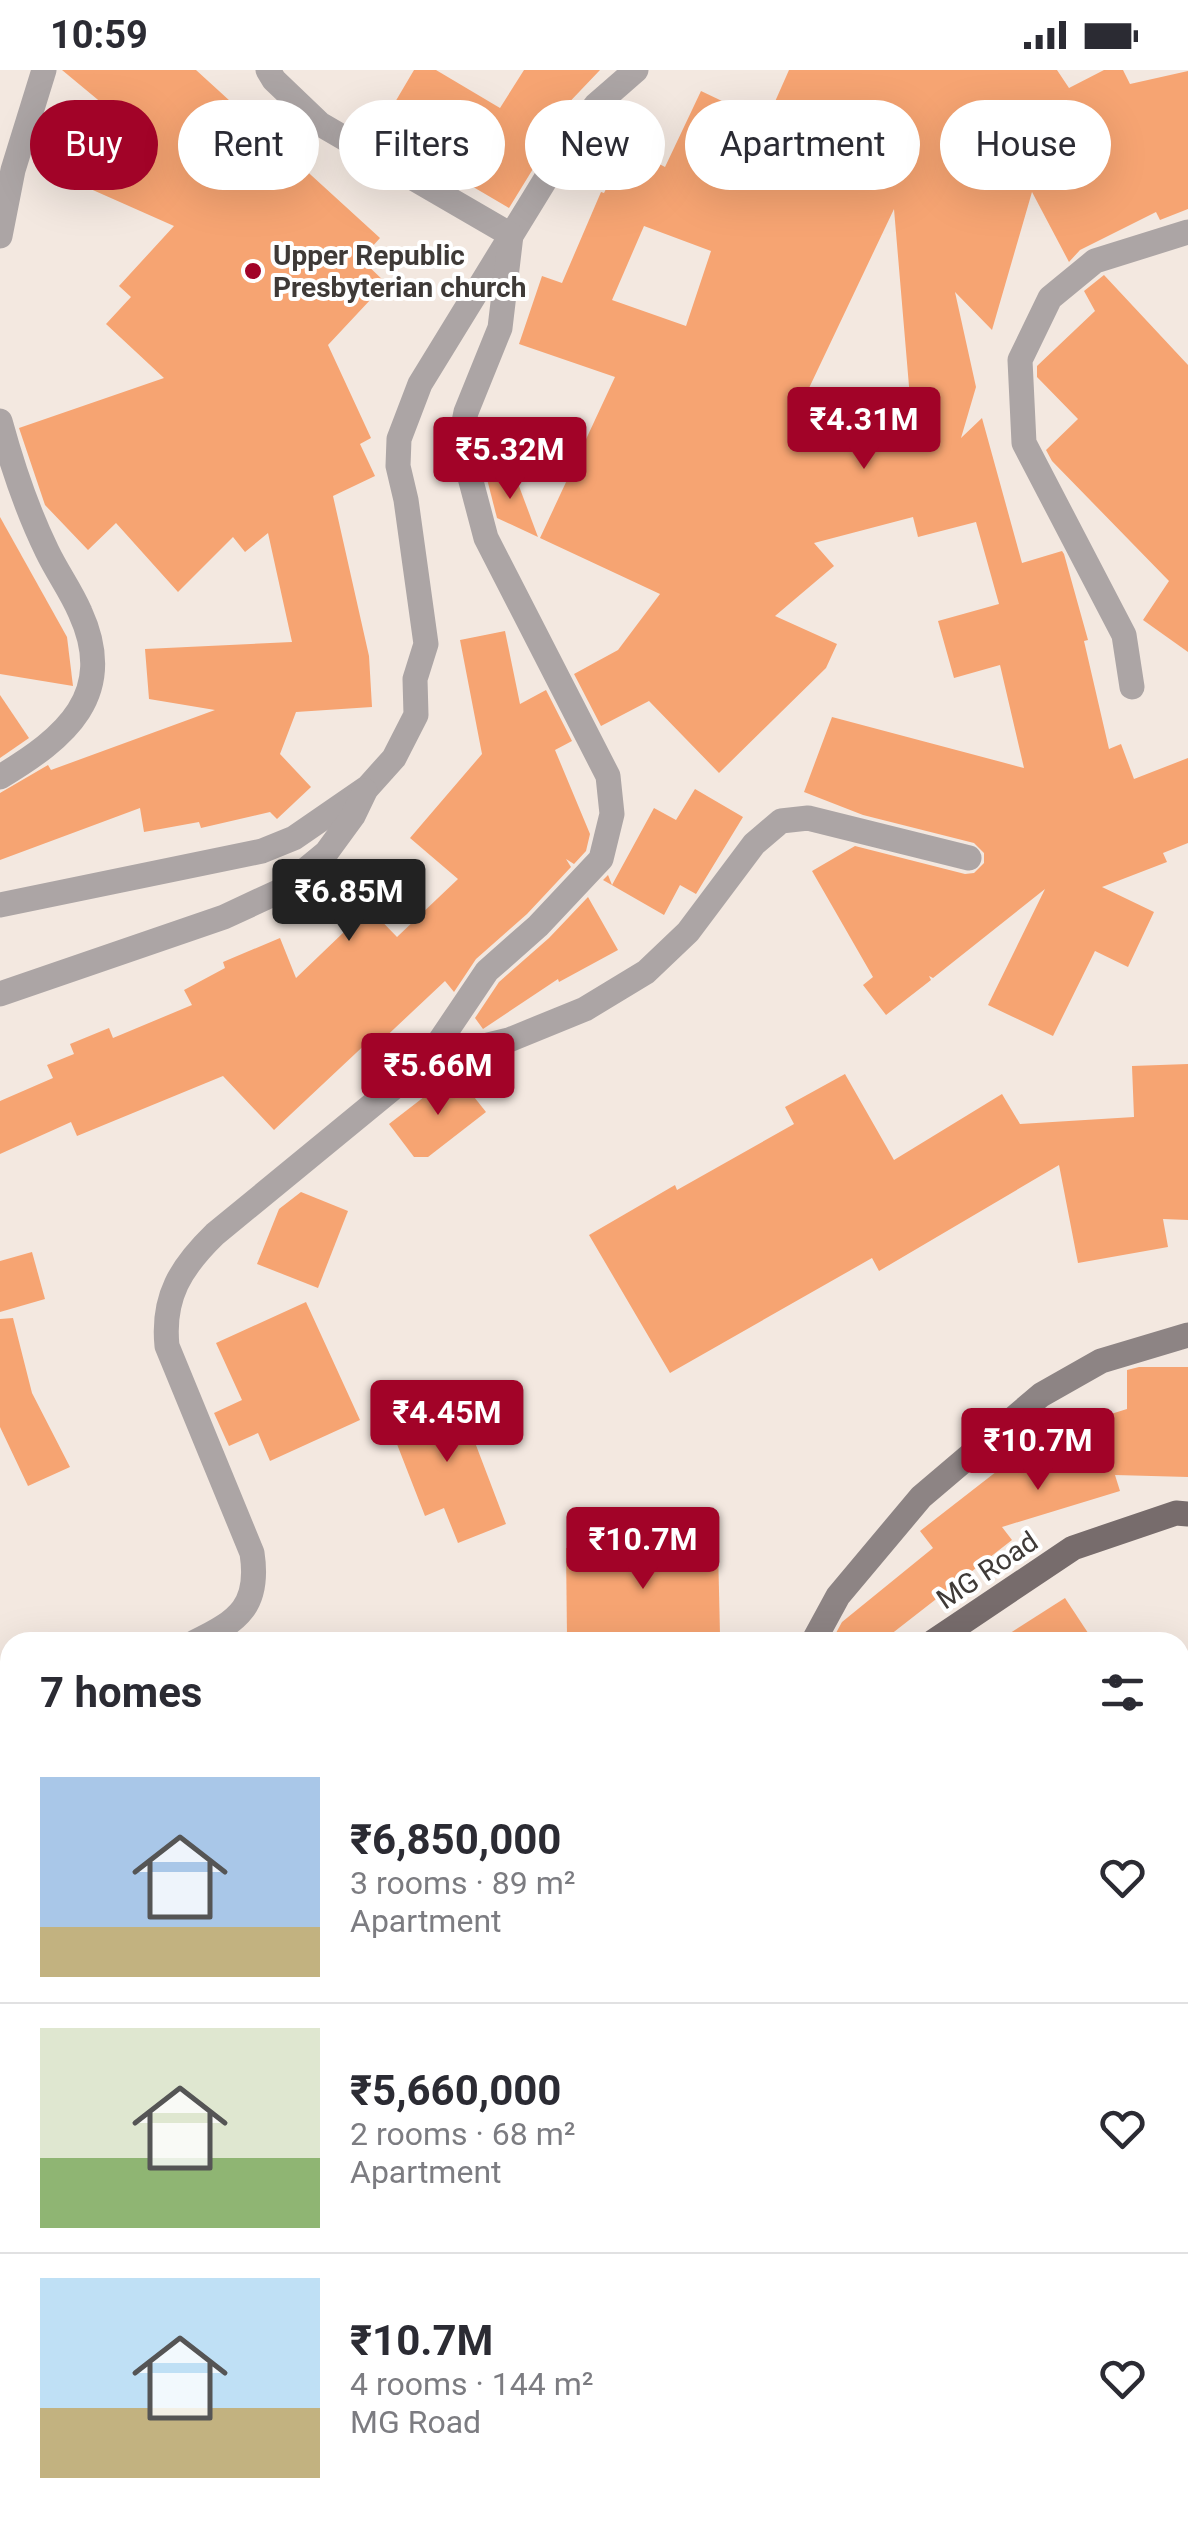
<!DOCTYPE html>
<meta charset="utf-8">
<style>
:root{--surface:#fff;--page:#f7f7f7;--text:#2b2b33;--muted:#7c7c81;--line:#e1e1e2;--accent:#a20328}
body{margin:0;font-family:Roboto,sans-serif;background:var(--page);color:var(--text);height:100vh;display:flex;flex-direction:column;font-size:38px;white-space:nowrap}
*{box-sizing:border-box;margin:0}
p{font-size:32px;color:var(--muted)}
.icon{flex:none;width:55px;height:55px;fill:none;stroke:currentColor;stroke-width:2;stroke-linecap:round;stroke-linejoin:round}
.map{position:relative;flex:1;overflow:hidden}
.drawer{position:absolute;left:0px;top:1562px;width:1190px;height:892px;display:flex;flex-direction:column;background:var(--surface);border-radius:30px 30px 0 0;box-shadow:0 10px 40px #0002}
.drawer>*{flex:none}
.guide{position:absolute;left:30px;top:30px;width:1130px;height:90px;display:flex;gap:20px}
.price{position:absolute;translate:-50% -85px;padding:0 22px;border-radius:10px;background:var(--accent);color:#fff;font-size:32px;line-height:65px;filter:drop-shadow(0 2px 5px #0008)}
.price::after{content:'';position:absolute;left:50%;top:60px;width:30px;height:22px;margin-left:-15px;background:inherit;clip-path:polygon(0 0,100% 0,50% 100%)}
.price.on{background:#222;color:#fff}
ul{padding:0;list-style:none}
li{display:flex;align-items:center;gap:30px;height:250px;padding:0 40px}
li+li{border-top:2px solid var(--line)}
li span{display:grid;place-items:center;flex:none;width:280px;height:200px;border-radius:0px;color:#555}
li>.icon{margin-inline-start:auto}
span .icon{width:120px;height:120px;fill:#fffc;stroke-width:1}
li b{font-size:42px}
h2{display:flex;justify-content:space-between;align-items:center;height:120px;padding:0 40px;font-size:42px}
.chip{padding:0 35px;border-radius:45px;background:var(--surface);box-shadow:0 10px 40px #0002;font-size:35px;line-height:90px}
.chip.on{background:var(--accent);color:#fff}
.status{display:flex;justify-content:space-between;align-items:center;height:70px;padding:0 50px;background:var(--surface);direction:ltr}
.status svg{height:28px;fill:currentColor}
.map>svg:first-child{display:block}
</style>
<div class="status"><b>10:59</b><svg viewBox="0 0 49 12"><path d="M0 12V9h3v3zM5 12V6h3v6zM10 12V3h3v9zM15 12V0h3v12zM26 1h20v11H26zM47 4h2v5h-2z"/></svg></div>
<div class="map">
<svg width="1188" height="2454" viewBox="0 0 1188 2454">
<rect width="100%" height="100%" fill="#f3e8e0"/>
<g fill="#f6a472" fill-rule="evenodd">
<path d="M62,0H196L380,168L361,189L386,213L328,275L371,368L360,374L375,406L333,426L369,586L372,637L296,642L280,684L311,717L277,749L270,742L201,758L199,752L144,762L140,738L0,790V723L48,695L51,700L215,640L149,629L145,579L292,572L268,463L245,482L233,467L178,522L116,453L88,480L45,435L19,358L164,308L106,254L131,227L119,216L174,156L77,113L109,39Z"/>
<path d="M414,0H436L500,38L524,0H600L560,42L566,45L509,138L378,61Z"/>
<path d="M789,0H1057L1069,18L1104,0H1123L1130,14L1188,1V139L1160,150L1156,142L1080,180L1069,192L1032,122L992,260L955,222L976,317L961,368L982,348L1022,493L1062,481L1064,484L1088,570L1084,571L1109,679L1121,674L1134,709L1188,688V773L1163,783L1167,792L1102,817L1154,842L1128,897L1095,881L1053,966L988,935L1045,819L933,908L929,906L931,910L886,945L863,915L873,907L812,801L855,776L965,804L974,803L984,793V783L974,773L863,745L804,722L832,647L1024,698L1000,595L954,608L938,551L999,534L976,452L918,467L913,447L814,473L834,496L775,546L837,574L826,598L719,703L649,631L601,656L574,604L618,580L660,524L540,468L615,307L519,274L542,206L562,213L601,122L604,123L627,77L665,97L701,21L766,52ZM894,139L910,328L800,337ZM644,156L711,181L686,256L612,230Z"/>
<path d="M1104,205L1188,295V582L1143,550L1169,511L1052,391L1046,380L1078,349L1037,307V296L1095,241L1084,221Z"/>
<path d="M513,400L538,467L497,448L487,409Z"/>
<path d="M0,447L67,567L73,616L0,604Z"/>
<path d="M505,561L520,634L546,620L572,671L555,680L590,764L586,781L574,794L566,789L571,797L527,844L476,889L454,922L445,911L378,974L372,968L274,1060L223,1006L77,1066L71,1052L0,1084V1031L53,1008L47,995L74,984L70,974L109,958L113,968L192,935L184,920L225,898L223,892L280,868L296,908L369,838L397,867L458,809L410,768L482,684L460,570Z"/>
<path d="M0,625L29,668L0,688Z"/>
<path d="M695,719L743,747L696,824L680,815L664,845L603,810L608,805L612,815L654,738L676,750Z"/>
<path d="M588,827L618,880L559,912L558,909L483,959L475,948L499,912L549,868Z"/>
<path d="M1188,994V1150L1163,1149L1168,1177L1078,1193L1059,1095L879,1201L872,1188L670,1303L589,1165L675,1115L677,1120L794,1054L785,1037L845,1004L894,1090L1002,1024L1020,1054L1134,1047L1132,996Z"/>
<path d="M455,1003L486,1042L428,1087H414L389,1054Z"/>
<path d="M301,1122L348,1141L318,1218L257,1194L279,1139Z"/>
<path d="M32,1182L45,1229L0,1242V1191Z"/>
<path d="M306,1232L360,1350L270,1391L258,1363L229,1376L214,1343L242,1330L216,1273Z"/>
<path d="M13,1248L32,1323L70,1397L28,1416L0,1357V1249Z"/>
<path d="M1139,1297H1188V1407L1115,1405L1120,1421L1002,1457L1012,1470L881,1572H831L842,1552L933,1478L920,1461L1001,1398L997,1384L1005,1377L1127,1339V1300Z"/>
<path d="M455,1320L506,1454L458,1473L444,1438L425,1446L386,1346Z"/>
<path d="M718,1477L720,1565L567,1567L566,1478Z"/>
<path d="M1065,1528L1094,1572H996Z"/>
</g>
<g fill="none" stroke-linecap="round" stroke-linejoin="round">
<g stroke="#aca5a5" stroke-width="25">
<path d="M0,166L13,100L44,0"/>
<path d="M0,351C12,395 27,440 47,481C57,502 71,521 80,542C118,625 65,668 0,707"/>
<path d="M1132,617L1124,565L1024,373L1020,290L1050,228L1095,191L1188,162"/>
<path d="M0,835L262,781L294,768L368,717L394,688L416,645L415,609L426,574L406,430L398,396L399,369L420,314L574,63L596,35L636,0"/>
<path d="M0,924L224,847L280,821L326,783L353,746L365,721"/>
<path d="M427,990L509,970L585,939L646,902L688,862L754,774L781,751L808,748L969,788"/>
<path d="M195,1572C239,1551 260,1535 252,1483L167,1276C162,1227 181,1197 215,1164L427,990L487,901L538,856L601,789L612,744L608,706L486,468L463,381L462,362L466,342L500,258L511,165L320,54L274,10L268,0"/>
</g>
<path stroke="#8d8484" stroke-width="25" d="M813,1572L838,1526L921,1427L1041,1325L1101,1291L1188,1265"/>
<g stroke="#776c6c" stroke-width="25">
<path d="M933,1572L1073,1478L1176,1443L1188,1444"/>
<path d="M0,1726L10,1718"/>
<path d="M1180,1920L1188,1917"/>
<path d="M118,2454L126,2445"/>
</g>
</g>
<circle fill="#a20328" stroke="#fff" stroke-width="4" cx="253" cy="201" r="10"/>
<g text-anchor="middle" stroke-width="8" stroke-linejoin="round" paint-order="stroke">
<g font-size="28" font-weight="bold" fill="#3f3a37" stroke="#fff" text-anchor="start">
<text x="273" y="195">Upper Republic<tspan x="273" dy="32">Presbyterian church</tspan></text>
</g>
<g font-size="28" fill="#3f3a37" stroke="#fff">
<text transform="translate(987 1500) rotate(-34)" y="10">MG Road</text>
</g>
</g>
</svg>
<b class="price" style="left:864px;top:402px">₹4.31M</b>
<b class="price" style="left:510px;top:432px">₹5.32M</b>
<b class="price on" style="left:349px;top:874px">₹6.85M</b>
<b class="price" style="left:438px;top:1048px">₹5.66M</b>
<b class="price" style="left:447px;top:1395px">₹4.45M</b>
<b class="price" style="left:1038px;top:1423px">₹10.7M</b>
<b class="price" style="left:643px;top:1522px">₹10.7M</b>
<div class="guide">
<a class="chip on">Buy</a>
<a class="chip">Rent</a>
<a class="chip">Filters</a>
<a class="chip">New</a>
<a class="chip">Apartment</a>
<a class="chip">House</a>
</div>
<section class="drawer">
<h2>7 homes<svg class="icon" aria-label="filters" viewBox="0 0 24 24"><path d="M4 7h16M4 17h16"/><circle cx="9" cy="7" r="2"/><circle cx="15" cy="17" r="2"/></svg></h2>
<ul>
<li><span style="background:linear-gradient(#a9c7e8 75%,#c2b280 0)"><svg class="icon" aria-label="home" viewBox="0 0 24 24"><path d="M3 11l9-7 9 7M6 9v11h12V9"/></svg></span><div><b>₹6,850,000</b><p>3 rooms · 89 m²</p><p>Apartment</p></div><svg class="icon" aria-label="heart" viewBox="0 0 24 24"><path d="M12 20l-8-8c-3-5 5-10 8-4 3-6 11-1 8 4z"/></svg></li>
<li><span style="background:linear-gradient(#dfe7d0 65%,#8fb573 0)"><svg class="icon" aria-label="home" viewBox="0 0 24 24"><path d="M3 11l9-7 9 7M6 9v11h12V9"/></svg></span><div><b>₹5,660,000</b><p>2 rooms · 68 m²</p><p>Apartment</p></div><svg class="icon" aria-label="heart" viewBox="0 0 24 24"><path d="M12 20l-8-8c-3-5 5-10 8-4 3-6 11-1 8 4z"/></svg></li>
<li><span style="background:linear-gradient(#bfe0f5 65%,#c2b280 0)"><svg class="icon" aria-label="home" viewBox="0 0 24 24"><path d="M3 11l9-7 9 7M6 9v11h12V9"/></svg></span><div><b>₹10.7M</b><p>4 rooms · 144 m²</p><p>MG Road</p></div><svg class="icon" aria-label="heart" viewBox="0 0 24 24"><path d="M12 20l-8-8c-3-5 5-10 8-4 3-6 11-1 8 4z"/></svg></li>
</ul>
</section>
</div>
